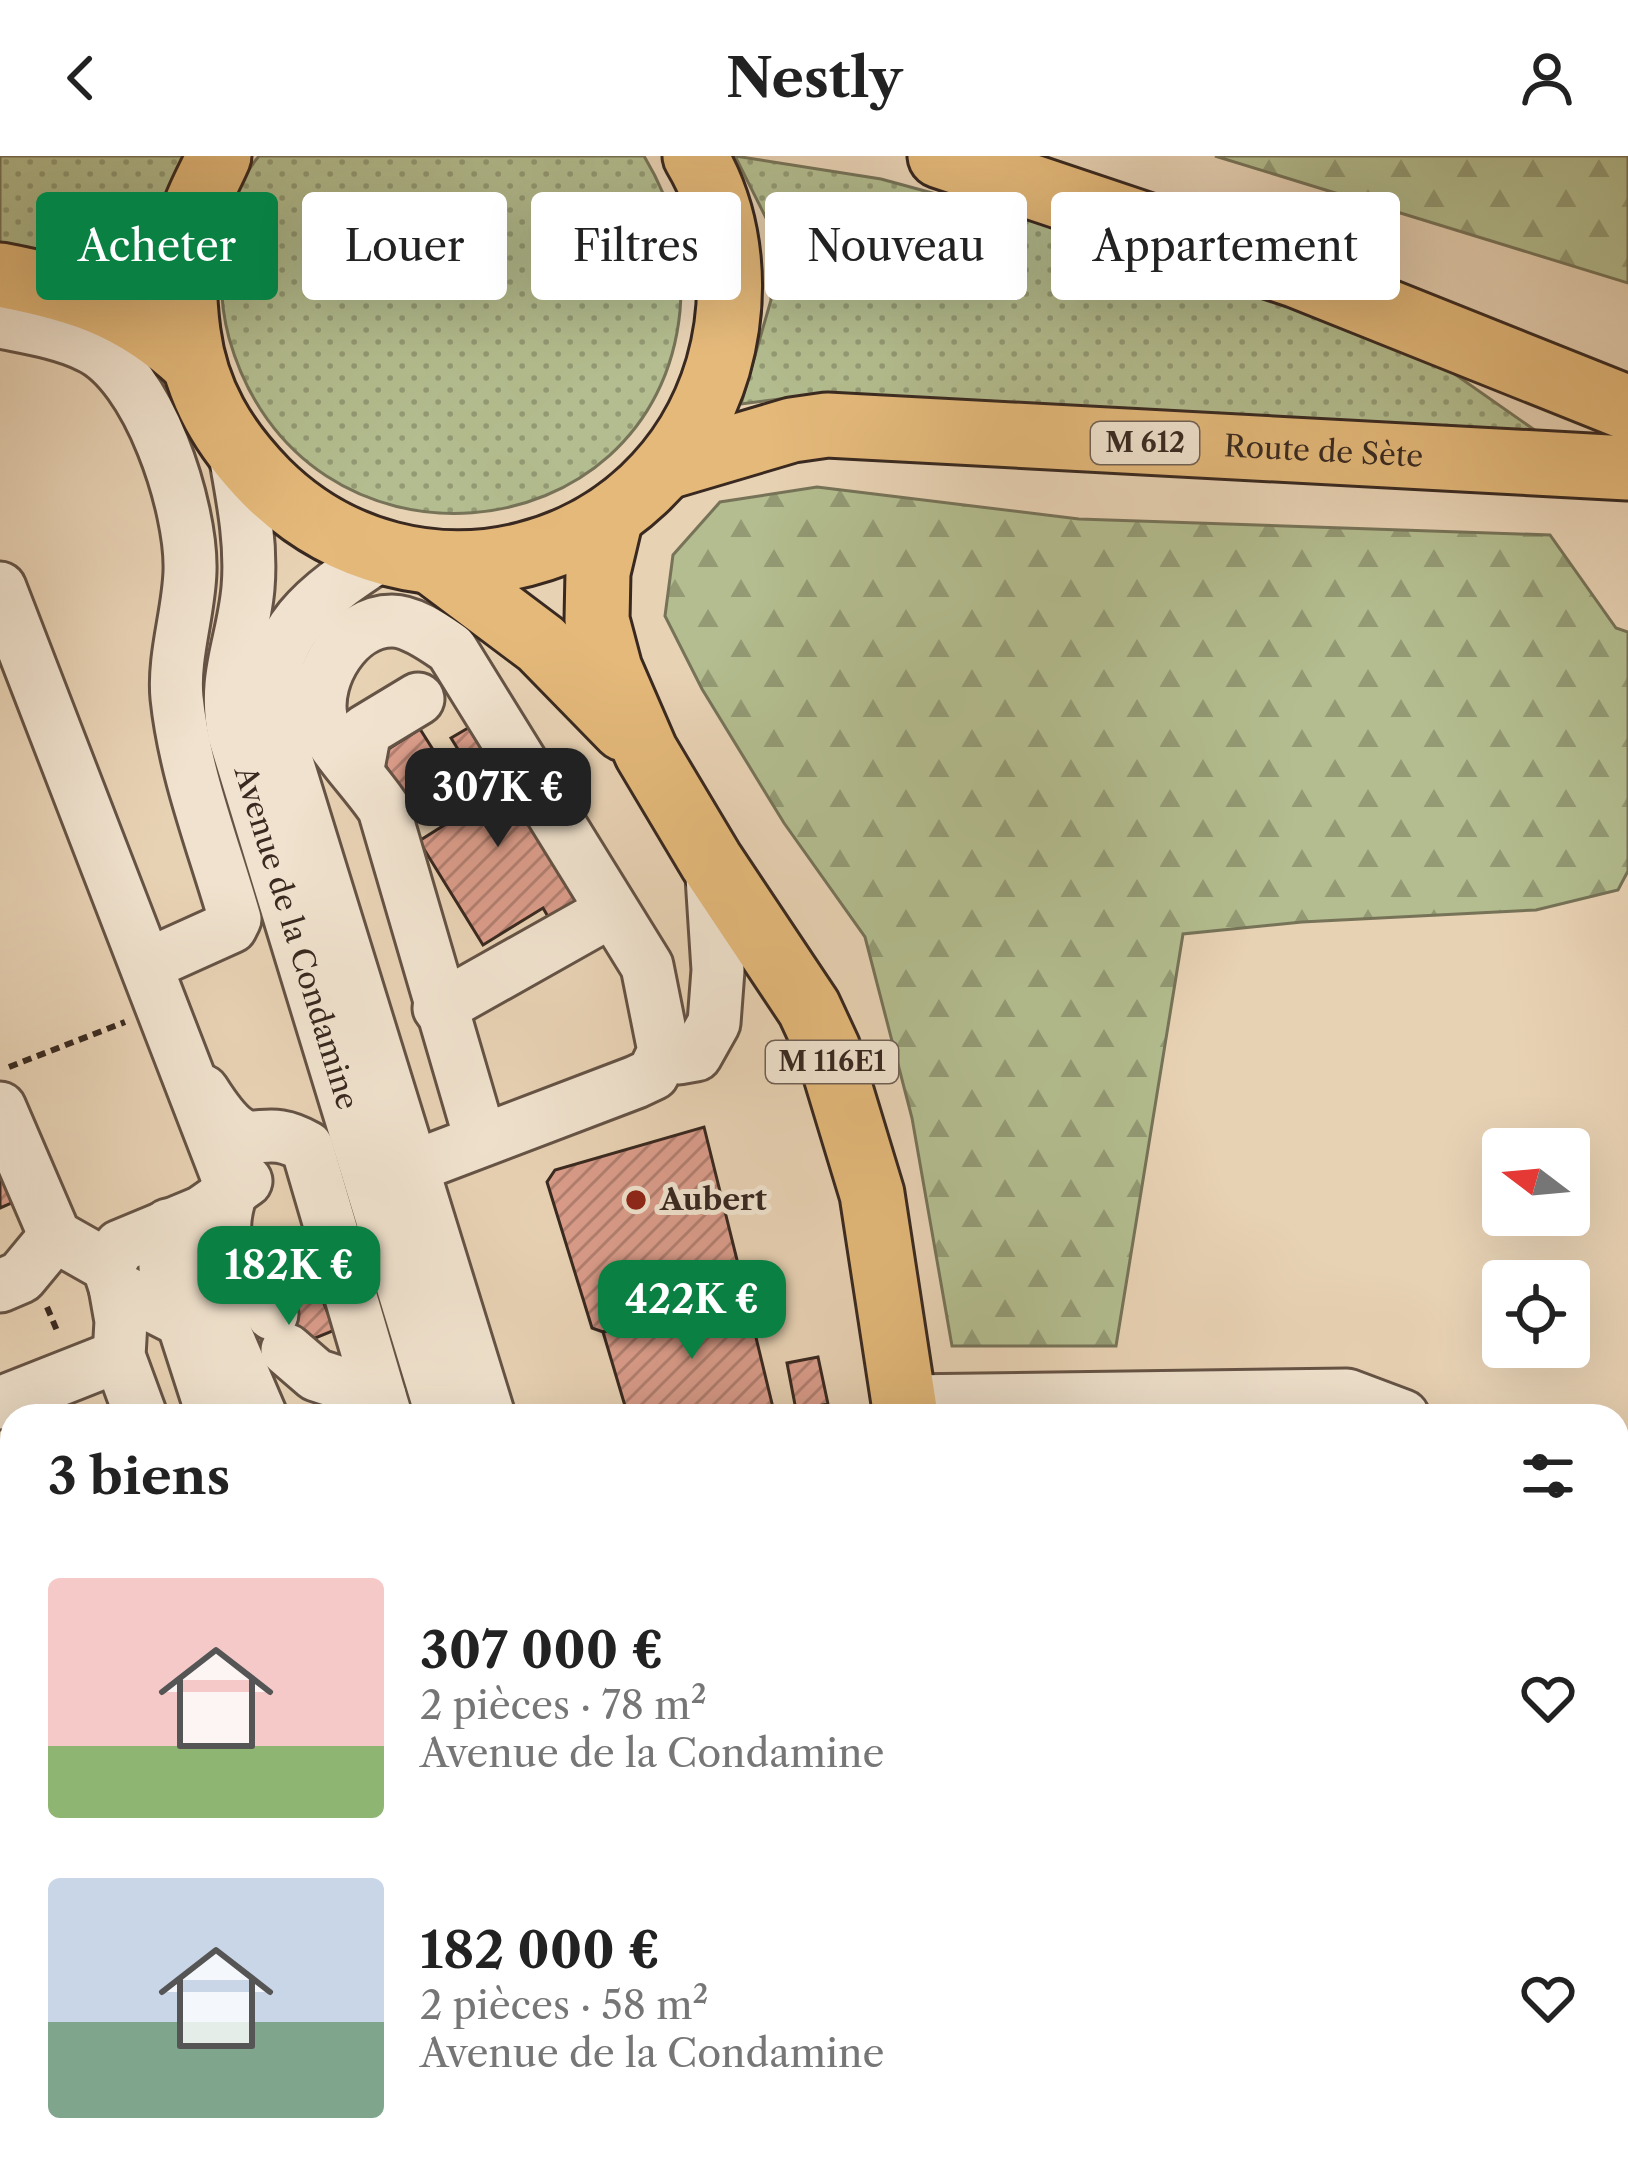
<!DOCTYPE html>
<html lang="fr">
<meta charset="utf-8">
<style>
:root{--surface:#fff;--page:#f2f2f2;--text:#222;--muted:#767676;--accent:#0b8043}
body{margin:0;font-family:"Libre Caslon Text",serif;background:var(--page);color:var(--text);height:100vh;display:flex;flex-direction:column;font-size:45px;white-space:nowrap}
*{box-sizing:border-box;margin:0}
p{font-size:39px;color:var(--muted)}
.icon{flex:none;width:66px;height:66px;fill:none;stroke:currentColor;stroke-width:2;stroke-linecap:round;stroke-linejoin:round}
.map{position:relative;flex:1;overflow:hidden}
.sheet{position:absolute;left:0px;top:1248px;width:1629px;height:771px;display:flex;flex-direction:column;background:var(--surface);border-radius:36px 36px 0 0;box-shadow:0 12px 48px #0002}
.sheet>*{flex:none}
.hud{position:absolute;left:36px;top:36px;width:1557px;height:108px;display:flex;gap:24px}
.needle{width:78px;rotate:286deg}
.tools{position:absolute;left:1482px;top:972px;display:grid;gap:24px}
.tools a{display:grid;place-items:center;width:108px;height:108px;border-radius:12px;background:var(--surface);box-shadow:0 12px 48px #0002;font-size:60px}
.price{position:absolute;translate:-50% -102px;padding:0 27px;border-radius:24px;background:var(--accent);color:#fff;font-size:39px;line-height:78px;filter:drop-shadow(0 3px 6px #0008)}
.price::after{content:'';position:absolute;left:50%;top:72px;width:36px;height:27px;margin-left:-18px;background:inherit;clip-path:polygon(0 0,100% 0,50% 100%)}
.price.current{background:#222;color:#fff}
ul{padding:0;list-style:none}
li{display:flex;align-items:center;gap:36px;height:300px;padding:0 48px}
li span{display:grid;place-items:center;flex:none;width:336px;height:240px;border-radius:12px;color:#555}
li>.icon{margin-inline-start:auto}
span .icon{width:144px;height:144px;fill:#fffc;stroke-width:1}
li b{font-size:51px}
h2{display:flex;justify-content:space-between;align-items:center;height:144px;padding:0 48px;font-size:51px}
.chip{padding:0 42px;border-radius:12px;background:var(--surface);box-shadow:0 12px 48px #0002;font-size:42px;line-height:108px}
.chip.current{background:var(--accent);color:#fff}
header{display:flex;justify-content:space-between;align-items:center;height:156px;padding:0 48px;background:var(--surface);font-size:54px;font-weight:700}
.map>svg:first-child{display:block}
</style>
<header><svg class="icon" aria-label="back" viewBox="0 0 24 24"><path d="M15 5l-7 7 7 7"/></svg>Nestly<svg class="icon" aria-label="person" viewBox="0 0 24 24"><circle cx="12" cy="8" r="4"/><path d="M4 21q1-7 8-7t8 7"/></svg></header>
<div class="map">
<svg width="1628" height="2018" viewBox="0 0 1628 2018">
<defs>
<pattern id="grass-dots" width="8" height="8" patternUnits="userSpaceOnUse" patternTransform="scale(3)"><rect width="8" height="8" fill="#b3bd8f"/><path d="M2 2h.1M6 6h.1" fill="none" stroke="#939a74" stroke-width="1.8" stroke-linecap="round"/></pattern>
<pattern id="forest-firs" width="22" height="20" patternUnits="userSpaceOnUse" patternTransform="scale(3)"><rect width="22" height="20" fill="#b3bd8f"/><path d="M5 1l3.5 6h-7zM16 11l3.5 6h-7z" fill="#939a74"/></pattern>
<pattern id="building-hatch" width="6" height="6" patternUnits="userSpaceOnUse" patternTransform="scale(3)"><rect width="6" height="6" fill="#da9c8a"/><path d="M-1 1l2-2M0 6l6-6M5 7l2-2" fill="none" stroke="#b27f70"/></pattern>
</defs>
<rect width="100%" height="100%" fill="#e8d2b4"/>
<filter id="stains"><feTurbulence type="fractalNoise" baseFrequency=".00167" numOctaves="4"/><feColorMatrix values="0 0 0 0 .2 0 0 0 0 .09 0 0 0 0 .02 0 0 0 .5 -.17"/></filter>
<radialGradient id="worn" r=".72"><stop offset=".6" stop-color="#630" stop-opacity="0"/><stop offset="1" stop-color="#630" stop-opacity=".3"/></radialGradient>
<g fill="url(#grass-dots)" stroke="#767358" stroke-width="3">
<path d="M0,0H186L156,92L153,142L0,98Z"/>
<path d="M259,0H644C674,50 685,97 680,155C656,403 300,436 229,182C214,126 220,46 259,0Z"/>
<path d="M735,0L881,23L1269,129L1446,212L1536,275L827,237L741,248L771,144L769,68Z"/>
<path d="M1628,1497V2018H1313L1319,2007H1617V1515Z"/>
</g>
<g fill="url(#forest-firs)" stroke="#767358" stroke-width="3">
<path d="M1215,0H1628V127Z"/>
<path d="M817,331L1079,363L1550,379L1616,472L1628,476V715L1618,734L1536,754L1302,766L1183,778L1116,1190H952L912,962L865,781L784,667L702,533L665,460L673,399L720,346Z"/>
</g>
<g fill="url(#building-hatch)" stroke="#392920" stroke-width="3">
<path d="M480,565L583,744L550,764L543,752L483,789L419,685L481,646L466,622L480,614L475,607L469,611L451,582Z"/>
<path d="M420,573L461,638L420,664L379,599Z"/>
<path d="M704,971L744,1132L603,1176L592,1172L547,1026L555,1014Z"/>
<path d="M0,1003L16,1045L0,1052Z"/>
<path d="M744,1132L775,1260H628L603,1176Z"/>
<path d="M320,1138L335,1174L259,1205L243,1170Z"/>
<path d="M818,1201L828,1248L796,1254L787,1207Z"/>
<path d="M0,1759L12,1789V1881L0,1885Z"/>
<path d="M12,1936V1960L8,1961L0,1941Z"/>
<path d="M791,2007H912L913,2018H793Z"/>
</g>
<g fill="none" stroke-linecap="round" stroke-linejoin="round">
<defs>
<g id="minor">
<path d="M0,166C29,172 62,177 88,190C149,217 192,352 190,415C189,456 173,501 177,542C185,618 214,690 235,763L231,771L149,808"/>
<path id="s1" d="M234,293C242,339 252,385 248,432C243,488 222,520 234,579L442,1260"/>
<path d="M382,398C318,440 265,475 273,560L489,1260"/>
<path d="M0,432L232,1033C208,1108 249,1097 272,1158"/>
<path d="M358,612L365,575L418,543"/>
<path d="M439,852L599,762"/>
<path d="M664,895L679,902L696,899L714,867L718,814L711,705"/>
<path d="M203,935C254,1015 252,959 307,991L380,1240"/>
<path d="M0,952L55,1080L108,1110L115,1131L178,1163"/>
<path d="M410,1012L636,926L653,918L664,895L647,810L451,493C435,482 412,465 392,465C347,465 314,521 321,561C326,587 367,626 384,653L481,985"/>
<path d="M202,1056L204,1127L261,1260"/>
<path d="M168,1069L165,1111L213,1260"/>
<path d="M108,1110L120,1090L202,1056L246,1025"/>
<path d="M0,1130L21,1121L55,1080"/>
<path d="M115,1131L121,1165L119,1200L141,1260"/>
<path d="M287,1194L316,1219L380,1240L386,1260"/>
<path d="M904,1245L1347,1239L1403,1260"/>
<path d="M0,1247L119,1200"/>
<path d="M0,1494L12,1489"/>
<path d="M0,1624L12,1653"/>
<path d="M345,2007L354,2018"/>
<path d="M580,2007L583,2018"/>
<path d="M688,2007L691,2018"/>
<path d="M752,2007L754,2018"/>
<path d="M32,2018L47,2007"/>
<path d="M223,2018L236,2007"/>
<path d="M1178,2018L1183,2007"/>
<path d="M1290,2018L1296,2007"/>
</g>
<g id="major">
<path d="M219,0C211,19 199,39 193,58C182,96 183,137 188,176C196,237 224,283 266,326C413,473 659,410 718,211C738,141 733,63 695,0"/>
<path d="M940,0L1298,120L1628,252"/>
<path d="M0,119C79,134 133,151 192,206"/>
<path id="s2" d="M667,311L792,274L827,269L1628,312"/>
<path d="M611,361L598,416L597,464L610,513L646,596L711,705L809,852L828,893L872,1038L906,1260"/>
<path d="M433,407L541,488L624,573"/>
<path d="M1009,2007L1011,2018"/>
</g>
</defs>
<use href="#minor" stroke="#655345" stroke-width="57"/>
<use href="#major" stroke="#392920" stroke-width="69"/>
<g stroke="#392920" stroke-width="6" stroke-dasharray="9 6" stroke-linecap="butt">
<path d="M9,911L125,866"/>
<path d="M47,1151L58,1177"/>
</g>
<use href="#minor" stroke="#f0e2ce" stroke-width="51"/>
<use href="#major" stroke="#e4b97a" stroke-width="63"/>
</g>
<circle fill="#95866f" cx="560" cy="617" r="14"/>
<circle fill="#8f2418" stroke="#f0e2ce" stroke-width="4.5" cx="636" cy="1044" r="12"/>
<g text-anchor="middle" stroke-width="10" stroke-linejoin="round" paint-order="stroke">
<g fill="#f0e2ce" stroke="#706054" stroke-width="3">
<rect x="1091" y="266" width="108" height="42" rx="9"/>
<rect x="766" y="885" width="132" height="42" rx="9"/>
</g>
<g font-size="27" font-weight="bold" fill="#392920">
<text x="1145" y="296">M 612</text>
<text x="832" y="915">M 116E1</text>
</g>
<g font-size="30" fill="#392920" stroke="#f0e2ce">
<text dy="10" stroke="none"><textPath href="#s2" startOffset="663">Route de Sète</textPath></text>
<text dy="10" stroke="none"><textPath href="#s1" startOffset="501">Avenue de la Condamine</textPath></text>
</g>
<g font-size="30" font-weight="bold" fill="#392920" stroke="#f0e2ce" text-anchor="start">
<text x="660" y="1054">Aubert</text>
</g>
</g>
<rect width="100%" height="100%" filter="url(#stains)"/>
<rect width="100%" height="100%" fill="url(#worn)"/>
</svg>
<div class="tools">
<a><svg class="needle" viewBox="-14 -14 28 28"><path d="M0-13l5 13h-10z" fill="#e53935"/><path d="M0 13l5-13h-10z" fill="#767676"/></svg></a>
<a><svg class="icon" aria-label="locate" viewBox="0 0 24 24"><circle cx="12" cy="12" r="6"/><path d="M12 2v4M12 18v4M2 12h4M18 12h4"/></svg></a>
</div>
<b class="price current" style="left:498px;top:694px">307K €</b>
<b class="price" style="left:289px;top:1172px">182K €</b>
<b class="price" style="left:692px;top:1206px">422K €</b>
<div class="hud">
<a class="chip current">Acheter</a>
<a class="chip">Louer</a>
<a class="chip">Filtres</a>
<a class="chip">Nouveau</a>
<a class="chip">Appartement</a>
</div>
<section class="sheet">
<h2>3 biens<svg class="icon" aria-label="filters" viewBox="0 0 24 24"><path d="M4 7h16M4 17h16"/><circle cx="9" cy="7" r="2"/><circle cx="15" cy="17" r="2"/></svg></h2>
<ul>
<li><span style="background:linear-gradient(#f6c9c9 70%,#8fb573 0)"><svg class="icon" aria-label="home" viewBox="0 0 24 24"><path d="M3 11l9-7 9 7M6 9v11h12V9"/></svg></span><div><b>307 000 €</b><p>2 pièces · 78 m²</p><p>Avenue de la Condamine</p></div><svg class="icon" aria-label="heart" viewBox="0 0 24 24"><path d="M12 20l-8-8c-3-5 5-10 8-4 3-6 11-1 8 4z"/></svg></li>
<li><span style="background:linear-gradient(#c9d6e8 60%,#7fa58c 0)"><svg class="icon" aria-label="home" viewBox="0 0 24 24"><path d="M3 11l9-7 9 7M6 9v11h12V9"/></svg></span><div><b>182 000 €</b><p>2 pièces · 58 m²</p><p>Avenue de la Condamine</p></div><svg class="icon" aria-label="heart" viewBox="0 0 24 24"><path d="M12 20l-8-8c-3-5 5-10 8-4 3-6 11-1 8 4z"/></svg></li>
</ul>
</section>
</div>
